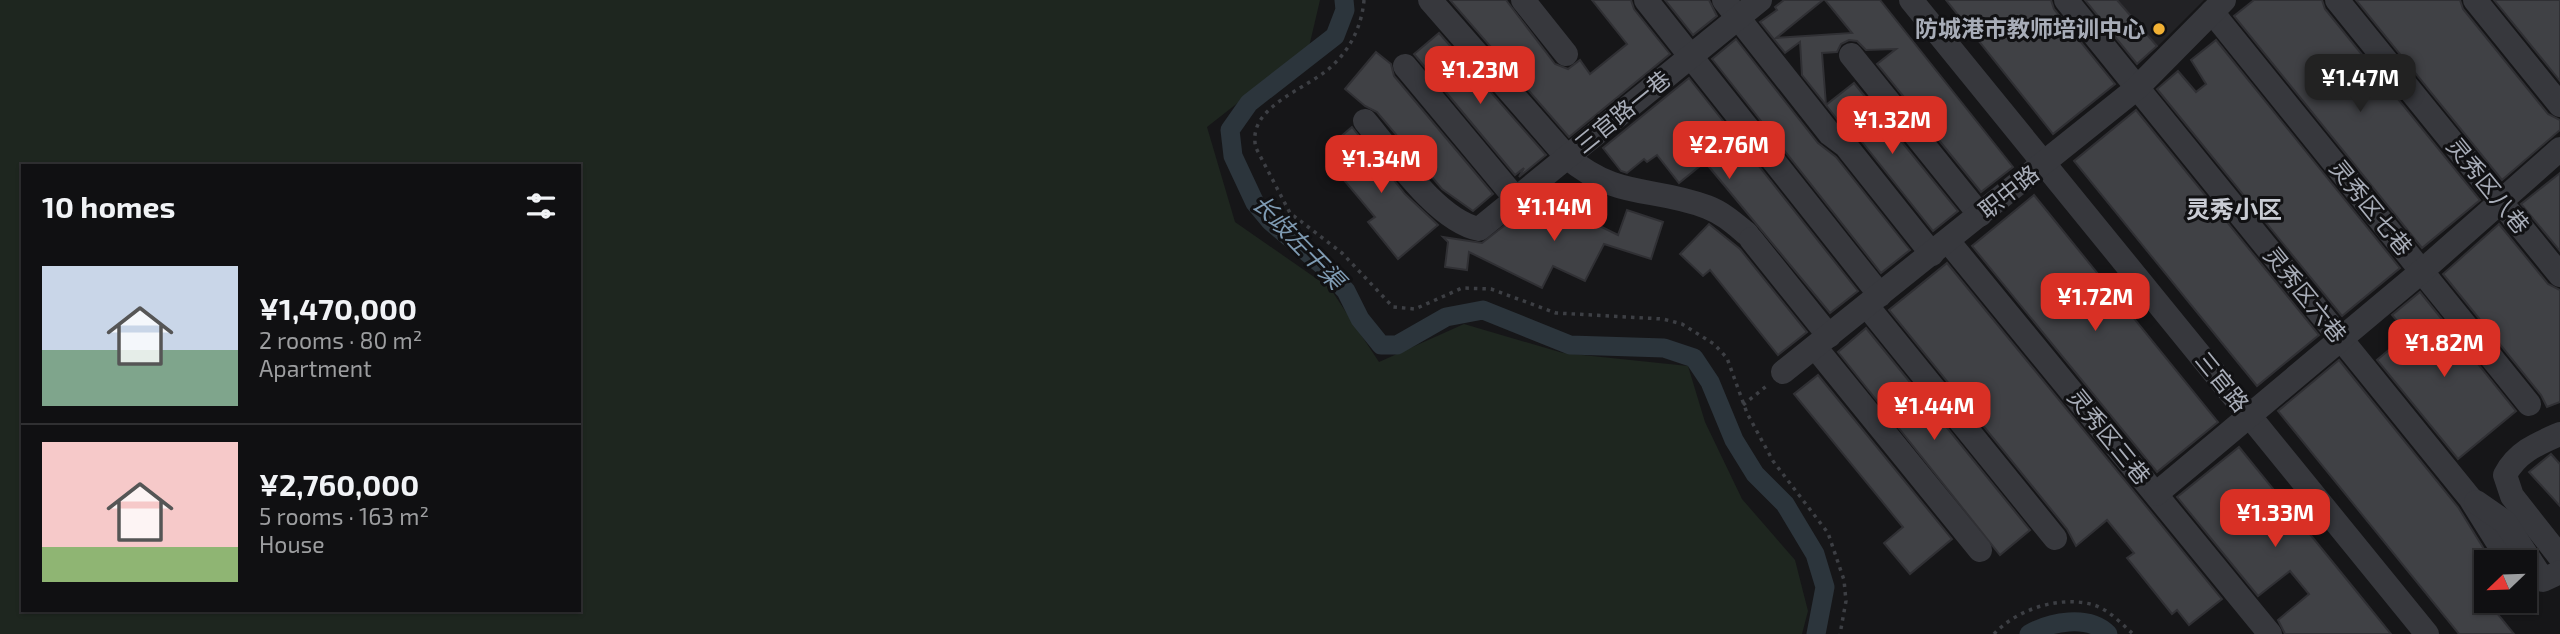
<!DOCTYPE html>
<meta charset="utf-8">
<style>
:root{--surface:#101012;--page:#1e1e20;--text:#f1f3f6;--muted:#9c9d9f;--line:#303032;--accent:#d93025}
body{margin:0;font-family:"Exo 2","Noto Sans SC",sans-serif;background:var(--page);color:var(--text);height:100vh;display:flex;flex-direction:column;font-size:26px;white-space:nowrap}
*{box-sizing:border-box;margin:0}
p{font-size:23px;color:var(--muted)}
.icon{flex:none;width:38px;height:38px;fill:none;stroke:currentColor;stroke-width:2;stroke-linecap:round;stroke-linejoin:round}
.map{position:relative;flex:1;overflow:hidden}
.drawer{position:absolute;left:21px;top:164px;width:560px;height:448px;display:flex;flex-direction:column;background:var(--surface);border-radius:0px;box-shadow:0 2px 5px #0004,0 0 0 2px var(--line)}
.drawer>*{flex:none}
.needle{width:46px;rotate:247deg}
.fabs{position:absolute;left:2474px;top:550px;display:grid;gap:14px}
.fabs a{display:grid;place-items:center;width:63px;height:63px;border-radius:0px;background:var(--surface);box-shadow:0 2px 5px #0004,0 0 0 2px var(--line);font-size:35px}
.price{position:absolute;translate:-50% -60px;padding:0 16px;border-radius:14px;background:var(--accent);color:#fff;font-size:23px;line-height:46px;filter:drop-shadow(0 2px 4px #0008)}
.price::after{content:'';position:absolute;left:50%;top:42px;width:21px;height:16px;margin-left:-10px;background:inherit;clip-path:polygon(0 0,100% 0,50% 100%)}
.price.current{background:#222;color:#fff}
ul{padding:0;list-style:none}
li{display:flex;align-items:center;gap:21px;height:175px;padding:0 21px}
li+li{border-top:2px solid var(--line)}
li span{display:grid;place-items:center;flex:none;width:196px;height:140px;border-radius:0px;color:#555}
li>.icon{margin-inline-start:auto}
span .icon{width:84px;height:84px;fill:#fffc;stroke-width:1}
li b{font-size:30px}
h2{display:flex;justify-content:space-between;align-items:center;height:84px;padding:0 21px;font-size:30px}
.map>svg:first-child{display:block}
</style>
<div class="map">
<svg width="2560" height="634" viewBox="0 0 2560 634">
<rect width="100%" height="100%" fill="#161618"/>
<path fill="#222225" d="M2115,0H2204L2157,47Z"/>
<path fill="#1e261f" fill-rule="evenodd" d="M0,0H1320L1309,47L1207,127L1235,222L1330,288L1379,362L1464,324L1563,353L1688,366L1705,422L1742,499L1795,560L1808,611L1802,634H0ZM23,166H579V611H23Z"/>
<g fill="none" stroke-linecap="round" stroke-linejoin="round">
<g stroke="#2c353c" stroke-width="19">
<path d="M1344,0L1345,10L1335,36L1249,103L1230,130L1233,156L1255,203L1270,221L1322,265L1346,291L1360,319L1381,345H1397L1446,317L1483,310L1570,345L1664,348L1694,358L1710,382L1734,440L1755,474L1785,504L1815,554L1825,587L1816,634"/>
<path d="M2029,634C2050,622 2088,614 2108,634"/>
</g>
</g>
<g fill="#404145" stroke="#303034" stroke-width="2">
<path d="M1450,0H1506L1555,64L1568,69L1580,60L1590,74L1627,44L1592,0H1631L1634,9L1670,54L1569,137Z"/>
<path d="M1665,0H1709L1717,16L1693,35Z"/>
<path d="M1784,0H1823L1776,38L1852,33L1825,0H1880L2013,167L1981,192L1877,64L1896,49L1866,50L1857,41L1849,40L1841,44L1837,52L1822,53L1826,105L1802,75L1800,42L1785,53L1760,22L1777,10L1775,7Z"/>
<path d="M1946,0H2051L2054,9L2115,84L2053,134Z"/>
<path d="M2085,0H2117L2157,46L2137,64Z"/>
<path d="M2254,0H2322L2325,9L2480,200L2422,248L2234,16Z"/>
<path d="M2356,0H2460L2463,9L2548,114L2560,120V130L2502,180Z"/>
<path d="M2494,0H2560V81Z"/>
<path d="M1439,33L1546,155L1519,177L1524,168L1515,175L1414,54Z"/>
<path d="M1736,39L1818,143L1836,157L1910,250L1881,273L1712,59Z"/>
<path d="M2216,40L2400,268L2342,316L2157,89L2178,71L2196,92L2206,84L2191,60Z"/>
<path d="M1376,52L1391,64L1394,76L1493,194L1473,211L1442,189L1377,112L1365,106L1345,89Z"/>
<path d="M1689,78L1858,291L1830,313L1705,162L1679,183L1657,155L1647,162L1644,159L1627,173L1621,171L1603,148Z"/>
<path d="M1854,83L1958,211L1933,231L1858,137L1840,123L1826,105Z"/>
<path d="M2136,110L2319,335L2257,386L2074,161Z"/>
<path d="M1352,127L1405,194L1438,225L1398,259L1368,222L1375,217L1328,161L1339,152L1332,144Z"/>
<path d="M2560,173V251L2521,204Z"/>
<path d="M2034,195L2218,422L2157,472L1972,246Z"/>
<path d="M1541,197L1618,235L1627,210L1663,222L1651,259L1604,244L1585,281L1553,266L1542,288L1469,252L1467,270L1445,267L1448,242L1443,237L1482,243Z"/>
<path d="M1709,224L1740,249L1807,332L1778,355L1710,270L1703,276L1680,254Z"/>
<path d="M2499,224L2548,284L2560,290V402L2547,407L2541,395L2443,274Z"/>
<path d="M1947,263L2222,599L2189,625L2177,610L2172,614L2127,558L2134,553L2107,520L2076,546L2067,529L1889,310Z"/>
<path d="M2420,292L2516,411L2458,459L2377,360L2408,334L2392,315Z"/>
<path d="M1866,328L2030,530L2000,555L1838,352Z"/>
<path d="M2339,360L2458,507L2492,562H2487V601L2514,634H2459L2278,411Z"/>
<path d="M1818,375L1952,539L1910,574L1884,543L1903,527L1794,394Z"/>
<path d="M2239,447L2357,592L2391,634H2285L2278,620L2309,594L2290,571L2258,596L2177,497Z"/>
<path d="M2551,454L2560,464V506L2529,472Z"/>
</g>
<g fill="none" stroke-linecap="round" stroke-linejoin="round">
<g stroke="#3d3f44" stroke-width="3.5" stroke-dasharray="3.5 5" stroke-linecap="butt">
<path d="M1364,0C1362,24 1352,46 1335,63C1311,89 1245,105 1256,148L1290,213L1342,253L1393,307L1415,309L1462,288L1491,289L1556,313L1663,319L1682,324L1714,344L1727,358L1747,413L1773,461L1828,533L1844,580L1846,601L1840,634"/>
<path d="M1743,405L1769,384"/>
<path d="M1994,634C2017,609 2060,595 2094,605C2109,610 2122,624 2133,634"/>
</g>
<g stroke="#37383d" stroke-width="24">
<path d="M1430,0L1567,157C1618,200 1652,186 1707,207C1723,213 1735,224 1747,234"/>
<path d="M1523,0L1566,54"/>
<path d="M1646,0L1880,295"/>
<path d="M1724,0L1830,134L1846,146L1932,254"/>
<path d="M1911,0L2427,634"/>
<path d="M2066,0L2470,498L2510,562"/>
<path d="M2337,0L2560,275"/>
<path d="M2475,0L2560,105"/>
<path d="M2212,12L2529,404"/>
<path d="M1851,55L1980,215"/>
<path d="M1405,66L1516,199"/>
<path d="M1365,121C1392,153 1437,221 1479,229L1760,0"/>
<path d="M1751,239L1829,336"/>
<path d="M1948,241L2270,634"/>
<path d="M1867,306L2055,538"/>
<path d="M1815,347L1980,550"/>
<path d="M1783,372L2137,88L2224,0"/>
<path d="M2560,434C2537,444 2517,452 2505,475L2512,496L2560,557"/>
<path d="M2156,494L2422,271L2560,149"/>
<path d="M2476,502L2505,522L2543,580L2560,572"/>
</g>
</g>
<circle fill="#f2b134" stroke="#111113" stroke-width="2.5" cx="2159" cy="29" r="7"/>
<g text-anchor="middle" stroke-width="6" stroke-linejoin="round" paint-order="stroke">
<g font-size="23" font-weight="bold" fill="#a8adb8" stroke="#111113" text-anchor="end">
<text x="2145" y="37">防城港市教师培训中心</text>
</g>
<g font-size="23" fill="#a8adb8" stroke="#111113">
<text transform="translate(1623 112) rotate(-39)" y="8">三官路一巷</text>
<text transform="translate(2488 186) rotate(51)" y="8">灵秀区八巷</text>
<text transform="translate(2009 192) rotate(-39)" y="8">职中路</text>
<text transform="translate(2371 208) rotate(51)" y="8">灵秀区七巷</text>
<text transform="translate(2305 295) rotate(51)" y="8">灵秀区六巷</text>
<text transform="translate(2222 382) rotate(51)" y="8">三官路</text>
<text transform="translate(2109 437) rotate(51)" y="8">灵秀区三巷</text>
</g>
<g font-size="24" font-weight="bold" fill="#c9ccd4" stroke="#111113">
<text x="2234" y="218">灵秀小区</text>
</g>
<g font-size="24" font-style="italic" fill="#7f9bb3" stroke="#111113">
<text transform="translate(1298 242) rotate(46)" y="8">长歧左干渠</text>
</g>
</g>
</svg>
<div class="fabs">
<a><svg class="needle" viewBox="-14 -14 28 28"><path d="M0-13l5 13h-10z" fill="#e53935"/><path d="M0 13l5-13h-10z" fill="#9c9d9f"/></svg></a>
</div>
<b class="price" style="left:1480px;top:106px">¥1.23M</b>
<b class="price current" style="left:2360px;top:114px">¥1.47M</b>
<b class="price" style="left:1892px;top:156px">¥1.32M</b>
<b class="price" style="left:1729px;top:181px">¥2.76M</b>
<b class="price" style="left:1381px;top:195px">¥1.34M</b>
<b class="price" style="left:1554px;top:243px">¥1.14M</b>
<b class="price" style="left:2095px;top:333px">¥1.72M</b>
<b class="price" style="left:2444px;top:379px">¥1.82M</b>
<b class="price" style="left:1934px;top:442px">¥1.44M</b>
<b class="price" style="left:2275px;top:549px">¥1.33M</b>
<section class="drawer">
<h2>10 homes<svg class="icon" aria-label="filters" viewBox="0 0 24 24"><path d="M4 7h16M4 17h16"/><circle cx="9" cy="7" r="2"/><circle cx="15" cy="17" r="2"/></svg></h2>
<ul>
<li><span style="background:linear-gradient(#c9d6e8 60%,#7fa58c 0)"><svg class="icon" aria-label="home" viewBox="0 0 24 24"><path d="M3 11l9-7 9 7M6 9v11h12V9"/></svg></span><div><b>¥1,470,000</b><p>2 rooms · 80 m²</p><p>Apartment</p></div></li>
<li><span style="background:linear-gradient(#f6c9c9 75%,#8fb573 0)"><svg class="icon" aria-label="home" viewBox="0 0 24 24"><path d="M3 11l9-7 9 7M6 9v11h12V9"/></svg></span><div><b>¥2,760,000</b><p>5 rooms · 163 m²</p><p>House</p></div></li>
</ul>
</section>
</div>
